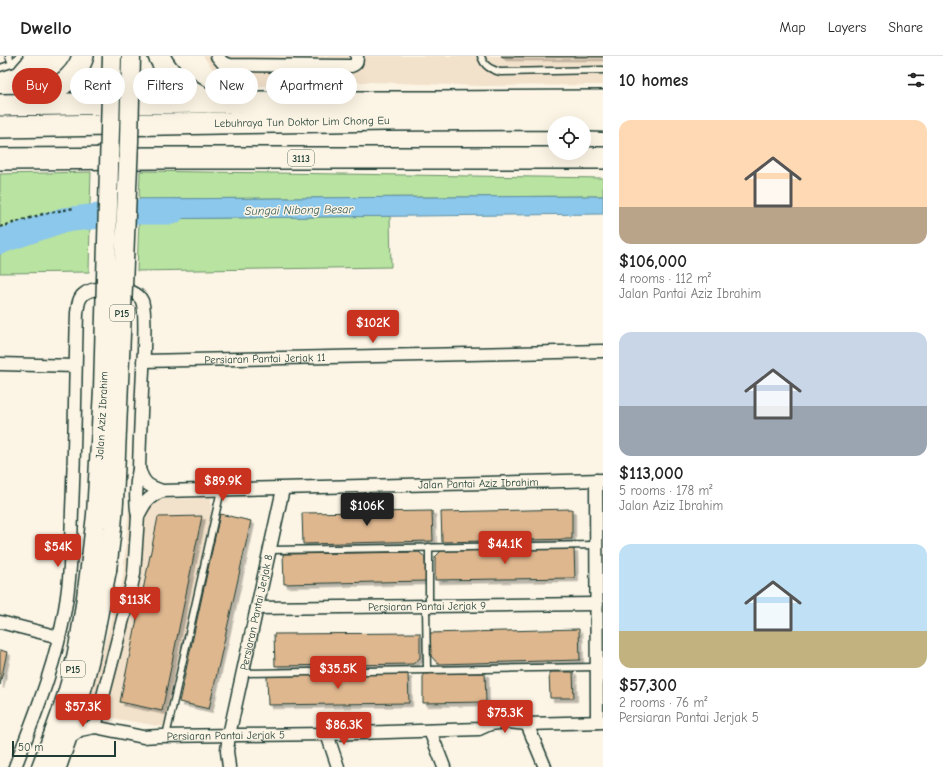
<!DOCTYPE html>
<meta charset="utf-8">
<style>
:root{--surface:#fff;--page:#f2f2f2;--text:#222;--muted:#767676;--line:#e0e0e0;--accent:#c8321e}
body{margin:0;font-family:"Comic Neue",sans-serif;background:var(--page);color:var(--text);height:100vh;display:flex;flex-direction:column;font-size:15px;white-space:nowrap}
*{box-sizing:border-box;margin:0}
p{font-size:13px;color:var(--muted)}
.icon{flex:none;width:22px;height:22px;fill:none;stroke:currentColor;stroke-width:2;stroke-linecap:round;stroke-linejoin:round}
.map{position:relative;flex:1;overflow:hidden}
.drawer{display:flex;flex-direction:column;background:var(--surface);width:340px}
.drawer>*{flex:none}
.top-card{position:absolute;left:12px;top:12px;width:380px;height:36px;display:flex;gap:8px}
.tools{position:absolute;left:547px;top:60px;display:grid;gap:8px}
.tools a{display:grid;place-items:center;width:44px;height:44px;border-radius:50%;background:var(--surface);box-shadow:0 4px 16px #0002;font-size:20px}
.scale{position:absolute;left:12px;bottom:10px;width:104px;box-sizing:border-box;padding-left:4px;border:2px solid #1f3d34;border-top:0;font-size:11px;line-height:14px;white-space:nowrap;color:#1f3d34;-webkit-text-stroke:3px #fcf5e5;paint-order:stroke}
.price{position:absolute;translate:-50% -34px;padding:0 9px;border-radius:4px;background:var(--accent);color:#fff;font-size:13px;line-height:26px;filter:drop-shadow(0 1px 2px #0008)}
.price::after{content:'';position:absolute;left:50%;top:24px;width:12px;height:9px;margin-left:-6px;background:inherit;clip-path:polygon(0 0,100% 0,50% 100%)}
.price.active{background:#222;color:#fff}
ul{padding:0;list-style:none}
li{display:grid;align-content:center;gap:8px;height:212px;padding:0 16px}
li span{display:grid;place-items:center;height:124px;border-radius:12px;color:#555}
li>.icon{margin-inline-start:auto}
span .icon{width:72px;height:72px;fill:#fffc;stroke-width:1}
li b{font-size:17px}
h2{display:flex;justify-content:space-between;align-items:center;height:48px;padding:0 16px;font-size:17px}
.tag{padding:0 14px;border-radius:18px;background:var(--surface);box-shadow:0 4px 16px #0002;font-size:14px;line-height:36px}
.tag.active{background:var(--accent);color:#fff}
header{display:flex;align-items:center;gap:24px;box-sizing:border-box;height:56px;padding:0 20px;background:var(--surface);border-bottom:1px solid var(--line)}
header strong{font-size:19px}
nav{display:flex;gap:22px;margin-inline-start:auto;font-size:14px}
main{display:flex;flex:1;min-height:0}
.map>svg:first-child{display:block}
</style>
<header>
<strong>Dwello</strong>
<nav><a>Map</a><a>Layers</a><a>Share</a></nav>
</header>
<main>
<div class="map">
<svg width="603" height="711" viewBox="0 0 603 711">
<defs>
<filter id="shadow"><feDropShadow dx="3.5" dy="3.5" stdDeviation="0" flood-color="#0004"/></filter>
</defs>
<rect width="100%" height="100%" fill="#fcf5e5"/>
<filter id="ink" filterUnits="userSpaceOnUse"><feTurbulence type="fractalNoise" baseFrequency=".025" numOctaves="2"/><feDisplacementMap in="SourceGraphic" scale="8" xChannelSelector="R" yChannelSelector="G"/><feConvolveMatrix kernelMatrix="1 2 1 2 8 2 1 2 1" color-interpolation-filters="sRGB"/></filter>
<g filter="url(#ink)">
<g fill="#f3e2cb">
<path d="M203,0H603V29L479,30L369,26L227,31Z"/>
<path d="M211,442V460L164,671L117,663L86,654L123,521L129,448L164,443Z"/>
</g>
<g fill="#b8e3a0" stroke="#6c906a">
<path d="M140,115L603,122V140L139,143Z"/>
<path d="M91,116L90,149L61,156L8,172L0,176V118Z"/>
<path d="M390,160L391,211L137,215L139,163Z"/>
<path d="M90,169L89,216L0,217V198L38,182Z"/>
</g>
<g fill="#8cc7ec" stroke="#6090a2">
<path d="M603,140V158L139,163V143Z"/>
<path d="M90,149V169L38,182L0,198V176L8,172L61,156Z"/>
</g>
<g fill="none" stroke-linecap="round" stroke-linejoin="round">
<path stroke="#8cc7ec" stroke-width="25" d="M0,186L7,183L63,164L137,156H172"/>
</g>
<g fill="#deb78f" stroke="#1f3d34" filter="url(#shadow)">
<path d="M501,0H603V1H503Z"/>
<path d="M572,453V483L442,486L441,456Z"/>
<path d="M432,455L433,485L303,488L302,457Z"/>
<path d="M220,458L251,465L209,653L179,646Z"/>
<path d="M202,460L162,655L120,646L158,461Z"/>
<path d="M574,493L575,522L435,524V501L441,495Z"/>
<path d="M419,496L425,501L426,525L284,528L283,498Z"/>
<path d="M579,573L580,604L438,608L431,600L430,577Z"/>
<path d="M420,577V602L413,608L275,610L274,578Z"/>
<path d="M0,594L7,596L0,629Z"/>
<path d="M549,616H573L574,642H550Z"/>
<path d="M423,617H485L486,646L423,647Z"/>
<path d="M408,618L409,647L268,649L267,620Z"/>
</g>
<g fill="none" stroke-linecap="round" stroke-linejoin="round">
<defs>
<g id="lane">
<path d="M9,0L12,8"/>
<path d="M481,0C484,10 490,13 500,16L603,14"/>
<path d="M0,12L12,8L19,0"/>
<path d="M429,491V550"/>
<path d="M270,494L596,489"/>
<path d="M426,550L427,614"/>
<path d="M243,617L597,611"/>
<path d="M166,680L221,434"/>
</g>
<g id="street">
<path d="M217,0L223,7L230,9L351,10C357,8 357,6 357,0"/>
<path id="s1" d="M143,305L603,295"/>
<path d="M0,308L75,310"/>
<path id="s2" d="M139,413C144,428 148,430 162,435L603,424"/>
<path d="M596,424L597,666"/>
<path d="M138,460C145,446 147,442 162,435"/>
<path id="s3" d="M257,552L597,548"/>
<path d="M0,566L59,581"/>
<path d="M527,668L545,711"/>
<path d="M430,675L444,711"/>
<path d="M327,678L338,711"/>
<path id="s4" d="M67,683L80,674L95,671L143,681L159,680L327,678L479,673L490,668L508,666L527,668L603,666"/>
<path d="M15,711C35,659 56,608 65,553C71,520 71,487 72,454C75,388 75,323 77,257C78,251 78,242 84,238C96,228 136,230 142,245C146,255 144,283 144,294C142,334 140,373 139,413C136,428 135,445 138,460L134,518L131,532L95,671"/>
<path id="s5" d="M229,711L227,695L229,679L283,433"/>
</g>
<g id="primary">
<path d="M41,711C54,676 68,642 75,606C82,574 86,543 90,511"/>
<path d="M57,711L76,657L90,602L107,514"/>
</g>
<g id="highway">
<path d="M159,0C170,23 188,33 209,46"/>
<path d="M29,46C51,37 76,24 83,0"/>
<path d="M0,49L209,46H439L603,45"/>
<path id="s6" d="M0,71L385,64L552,63L603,65"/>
<path d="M0,103L160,102H603"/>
</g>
</defs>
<use href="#lane" stroke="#1f3d34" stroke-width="9"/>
<use href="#street" stroke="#1f3d34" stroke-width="15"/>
<use href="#primary" stroke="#1f3d34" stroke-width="21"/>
<use href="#highway" stroke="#1f3d34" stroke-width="24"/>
<path stroke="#1f3d34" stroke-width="2.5" stroke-dasharray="3 3" stroke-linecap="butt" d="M0,171L43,158L74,152"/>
<use href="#lane" stroke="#fcf5e5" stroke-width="6"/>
<use href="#street" stroke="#fcf5e5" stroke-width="12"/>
<use href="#primary" stroke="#fcf5e5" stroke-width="18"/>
<use href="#highway" stroke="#fcf5e5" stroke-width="21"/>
<defs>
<g id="primary-bridge">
<path id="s7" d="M90,511L96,459L103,334L112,0"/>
<path d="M107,514L112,472L114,446L129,85L131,0"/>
</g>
</defs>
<use href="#primary-bridge" stroke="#1f3d34" stroke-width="21" stroke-linecap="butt"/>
<use href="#primary-bridge" stroke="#fcf5e5" stroke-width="18"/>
</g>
</g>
<g text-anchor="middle" stroke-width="3" stroke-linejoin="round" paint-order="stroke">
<g fill="#fcf5e5" stroke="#617469" stroke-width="1">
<rect x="288" y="94" width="26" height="16" rx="3"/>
<rect x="110" y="249" width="24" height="16" rx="3"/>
<rect x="61" y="605" width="24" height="16" rx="3"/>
</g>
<g font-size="10" font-weight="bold" fill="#1f3d34">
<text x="301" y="106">3113</text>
<text x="122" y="261">P15</text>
<text x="73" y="617">P15</text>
</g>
<g font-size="11" fill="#1f3d34" stroke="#fcf5e5">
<text dy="4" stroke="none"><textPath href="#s6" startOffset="302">Lebuhraya Tun Doktor Lim Chong Eu</textPath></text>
<text dy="4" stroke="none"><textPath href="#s1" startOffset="122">Persiaran Pantai Jerjak 11</textPath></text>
<text dy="4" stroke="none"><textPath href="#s7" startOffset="152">Jalan Aziz Ibrahim</textPath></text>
<text dy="4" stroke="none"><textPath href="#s2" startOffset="350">Jalan Pantai Aziz Ibrahim</textPath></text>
<text dy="4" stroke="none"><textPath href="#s3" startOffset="170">Persiaran Pantai Jerjak 9</textPath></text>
<text dy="4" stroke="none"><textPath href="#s5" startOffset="158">Persiaran Pantai Jerjak 8</textPath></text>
<text dy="4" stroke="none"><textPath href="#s4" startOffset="163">Persiaran Pantai Jerjak 5</textPath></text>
</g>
<g font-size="12" font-style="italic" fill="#355959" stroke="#fcf5e5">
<text transform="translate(299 154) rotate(-1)" y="4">Sungai Nibong Besar</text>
</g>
</g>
</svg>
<div class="tools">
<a><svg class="icon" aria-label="locate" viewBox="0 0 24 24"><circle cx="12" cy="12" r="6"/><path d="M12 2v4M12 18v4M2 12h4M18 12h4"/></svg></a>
</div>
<div class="scale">50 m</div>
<b class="price" style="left:373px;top:288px">$102K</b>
<b class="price" style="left:223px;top:446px">$89.9K</b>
<b class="price active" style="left:367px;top:471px">$106K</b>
<b class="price" style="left:505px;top:509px">$44.1K</b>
<b class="price" style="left:58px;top:512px">$54K</b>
<b class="price" style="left:135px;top:565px">$113K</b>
<b class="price" style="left:338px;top:634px">$35.5K</b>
<b class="price" style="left:83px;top:672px">$57.3K</b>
<b class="price" style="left:505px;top:678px">$75.3K</b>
<b class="price" style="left:344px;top:690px">$86.3K</b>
<div class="top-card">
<a class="tag active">Buy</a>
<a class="tag">Rent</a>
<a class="tag">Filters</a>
<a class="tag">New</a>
<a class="tag">Apartment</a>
</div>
</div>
<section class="drawer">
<h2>10 homes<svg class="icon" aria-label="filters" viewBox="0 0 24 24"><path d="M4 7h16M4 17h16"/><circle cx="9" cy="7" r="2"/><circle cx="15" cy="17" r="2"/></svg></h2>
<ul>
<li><span style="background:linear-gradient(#ffd9b3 70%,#b9a48a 0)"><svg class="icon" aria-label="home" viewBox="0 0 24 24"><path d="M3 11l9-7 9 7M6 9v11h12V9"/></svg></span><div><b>$106,000</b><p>4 rooms · 112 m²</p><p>Jalan Pantai Aziz Ibrahim</p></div></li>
<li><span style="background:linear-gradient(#c9d6e8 60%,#9aa5b1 0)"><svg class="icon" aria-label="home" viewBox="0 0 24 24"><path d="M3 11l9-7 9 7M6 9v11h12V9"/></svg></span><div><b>$113,000</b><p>5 rooms · 178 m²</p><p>Jalan Aziz Ibrahim</p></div></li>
<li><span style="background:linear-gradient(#bfe0f5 70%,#c2b280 0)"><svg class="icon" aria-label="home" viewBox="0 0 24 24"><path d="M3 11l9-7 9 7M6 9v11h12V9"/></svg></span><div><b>$57,300</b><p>2 rooms · 76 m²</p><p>Persiaran Pantai Jerjak 5</p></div></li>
</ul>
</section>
</main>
